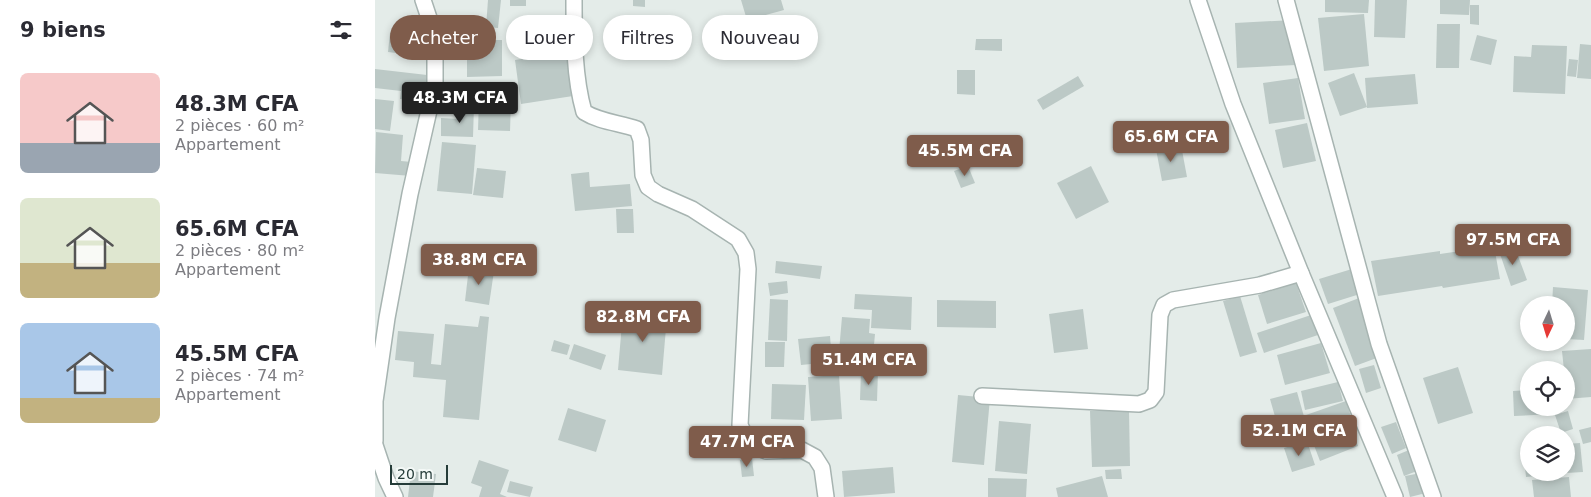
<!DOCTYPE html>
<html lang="fr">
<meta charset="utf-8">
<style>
:root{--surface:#fff;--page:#f7f7f7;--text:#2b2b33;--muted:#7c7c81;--accent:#7f5c4b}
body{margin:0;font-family:"DejaVu Sans",sans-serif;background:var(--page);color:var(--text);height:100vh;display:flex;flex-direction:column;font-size:19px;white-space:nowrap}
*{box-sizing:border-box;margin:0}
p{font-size:16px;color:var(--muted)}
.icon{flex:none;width:28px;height:28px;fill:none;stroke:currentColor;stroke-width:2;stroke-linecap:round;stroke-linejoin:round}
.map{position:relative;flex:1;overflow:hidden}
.sheet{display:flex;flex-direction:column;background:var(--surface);width:375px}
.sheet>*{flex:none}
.top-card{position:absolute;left:15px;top:15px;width:475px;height:45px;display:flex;gap:10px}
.needle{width:32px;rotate:184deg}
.controls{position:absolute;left:1145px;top:296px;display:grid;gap:10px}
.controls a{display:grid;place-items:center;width:55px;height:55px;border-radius:50%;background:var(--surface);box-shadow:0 2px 8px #0003;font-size:25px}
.scale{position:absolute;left:15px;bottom:12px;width:58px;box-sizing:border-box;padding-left:5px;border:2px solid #253c39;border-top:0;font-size:14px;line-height:18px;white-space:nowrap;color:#253c39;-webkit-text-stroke:4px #f4f9f7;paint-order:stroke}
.price{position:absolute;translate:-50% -42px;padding:0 11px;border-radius:5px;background:var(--accent);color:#fff;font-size:16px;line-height:32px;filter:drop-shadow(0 1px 2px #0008)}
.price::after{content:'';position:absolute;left:50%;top:30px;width:15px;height:11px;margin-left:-8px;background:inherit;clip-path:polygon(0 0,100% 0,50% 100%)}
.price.on{background:#222;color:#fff}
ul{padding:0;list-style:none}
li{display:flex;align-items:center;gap:15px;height:125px;padding:0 20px}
li span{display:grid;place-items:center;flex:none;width:140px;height:100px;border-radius:8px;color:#555}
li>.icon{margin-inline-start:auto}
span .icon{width:60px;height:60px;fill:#fffc;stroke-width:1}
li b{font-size:21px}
h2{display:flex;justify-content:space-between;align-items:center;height:60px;padding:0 20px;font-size:21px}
.tag{padding:0 18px;border-radius:22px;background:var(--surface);box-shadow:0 2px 8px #0003;font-size:18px;line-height:45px}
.tag.on{background:var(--accent);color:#fff}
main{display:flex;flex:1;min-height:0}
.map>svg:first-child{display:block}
</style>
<main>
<section class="sheet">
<h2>9 biens<svg class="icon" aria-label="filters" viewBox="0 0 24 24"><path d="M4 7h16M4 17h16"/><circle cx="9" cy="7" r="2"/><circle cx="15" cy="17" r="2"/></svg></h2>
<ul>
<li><span style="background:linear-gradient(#f6c9c9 70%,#9aa5b1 0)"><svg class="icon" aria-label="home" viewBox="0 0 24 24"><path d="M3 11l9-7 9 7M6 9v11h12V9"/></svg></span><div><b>48.3M CFA</b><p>2 pièces · 60 m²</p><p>Appartement</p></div></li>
<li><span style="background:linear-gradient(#dfe7d0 65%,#c2b280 0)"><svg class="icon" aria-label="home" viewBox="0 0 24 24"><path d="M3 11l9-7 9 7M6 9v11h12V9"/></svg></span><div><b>65.6M CFA</b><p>2 pièces · 80 m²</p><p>Appartement</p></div></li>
<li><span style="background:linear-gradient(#a9c7e8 75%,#c2b280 0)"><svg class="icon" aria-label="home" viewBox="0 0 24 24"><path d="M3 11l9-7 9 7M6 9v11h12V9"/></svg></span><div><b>45.5M CFA</b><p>2 pièces · 74 m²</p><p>Appartement</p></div></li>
</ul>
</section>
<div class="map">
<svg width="1216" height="497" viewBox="0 0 1216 497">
<rect width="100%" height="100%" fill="#e4ece9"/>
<g fill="#bcc9c6">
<path d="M113,0H126L123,28L111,27Z"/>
<rect x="135" y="0" width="16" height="6"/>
<path d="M258,0H270V7L258,6Z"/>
<path d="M366,0H406L409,10L372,20Z"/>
<path d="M950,0H994L993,13L950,12Z"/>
<path d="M1000,0H1032L1030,38L999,37Z"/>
<path d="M1065,0H1095L1094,15L1065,14Z"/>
<path d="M1095,5H1104V25L1095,24Z"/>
<path d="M989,14L994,66L949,71L943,18Z"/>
<path d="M918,20L921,65L862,68L860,23Z"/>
<path d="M1062,24H1085L1084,68H1061Z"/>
<path d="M15,33L39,36L37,55L13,52Z"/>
<path d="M1102,35L1122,40L1116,65L1095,60Z"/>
<path d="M601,39H627V51L600,50Z"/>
<path d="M92,40H127V76L92,77Z"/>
<path d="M1205,44L1216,45V79L1202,78Z"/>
<path d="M1157,45L1192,46L1190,94L1138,92L1139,56L1156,57Z"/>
<path d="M191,52L198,96L146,104L140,60Z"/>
<path d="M1194,59L1203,60L1201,77L1192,76Z"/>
<path d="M0,69L52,75L49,101L25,99L26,91L0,88Z"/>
<path d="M582,70H600V95L582,94Z"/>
<path d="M979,73L992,107L965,116L953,83Z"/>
<path d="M1040,74L1043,104L992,108L990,78Z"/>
<path d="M703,76L709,86L668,110L662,100Z"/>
<path d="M923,78L930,119L894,124L888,83Z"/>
<path d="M0,99L19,101L15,131L0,129Z"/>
<path d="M104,99L136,100L135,131L103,130Z"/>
<path d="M85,105H99L98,137L66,136V118L84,119Z"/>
<path d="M932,123L941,161L908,168L900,130Z"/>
<path d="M1,132L28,135L26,161L37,162L36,176L0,173Z"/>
<path d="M67,142L101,145L97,194L62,191Z"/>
<path d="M806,145L812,177L787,181L781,149Z"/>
<path d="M593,166L600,183L586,188L579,171Z"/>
<path d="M716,166L734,202L701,219L682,183Z"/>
<path d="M102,168L131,171L128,198L98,195Z"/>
<path d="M214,172L215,187L255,184L257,206L200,211L196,174Z"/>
<path d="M241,209H258L259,233H242Z"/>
<path d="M1139,245L1152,280L1136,286L1124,251Z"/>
<path d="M1119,246L1125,279L1068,288L1067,286L1003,296L996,261L1065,251V254Z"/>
<path d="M137,252L151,255L147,268L133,263Z"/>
<path d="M401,261L447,266L445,279L400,273Z"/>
<path d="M94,267L119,271L114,305L90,301Z"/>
<path d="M977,269L985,294L953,304L944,279Z"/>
<path d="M412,281L413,293L395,296L393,283Z"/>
<path d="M921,283L931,312L892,324L883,295Z"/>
<path d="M1178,287L1213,290L1209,340L1191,339V305H1177Z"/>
<path d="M480,294L537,297L536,330L496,328L497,310L479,309Z"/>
<path d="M992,295L1007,356L980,366L958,308Z"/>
<path d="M865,296L882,352L865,357L848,301Z"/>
<path d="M395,299L413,300L412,341L393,340Z"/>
<path d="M562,300L621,301V328L562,327Z"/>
<path d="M708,309L713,349L679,353L674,314Z"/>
<path d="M248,312L292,316L287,375L243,370Z"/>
<path d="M936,315L943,335L889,353L882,333Z"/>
<path d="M105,316L114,317L104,420L68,417L71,380L38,377L39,362L20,360L23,331L59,334L56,364L66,365L70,324L103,327Z"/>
<path d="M467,317L495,319L494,333L500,334L497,366L463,363Z"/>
<path d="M455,336L457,362L426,365L423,339Z"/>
<path d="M179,340L195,345L192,355L176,351Z"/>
<path d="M390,342H410L409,367H390Z"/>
<path d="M946,343L955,373L910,385L902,355Z"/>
<path d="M199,344L231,355L226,370L194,359Z"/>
<path d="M1216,349V397L1191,399V370H1189L1187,351Z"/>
<path d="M503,354L515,355V365H503Z"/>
<path d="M999,365L1006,388L991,393L984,369Z"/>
<path d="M1083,367L1098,413L1063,424L1048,378Z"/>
<path d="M486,371H503L502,401L485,400Z"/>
<path d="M464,375L467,419L436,421L433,377Z"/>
<path d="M963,382L968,401L930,410L926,391Z"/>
<path d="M397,384L431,385L429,420L396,419Z"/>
<path d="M1154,390V408H1179V414L1139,416L1138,391Z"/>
<path d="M922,392L932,427L905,434L895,399Z"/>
<path d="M583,395L615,398L609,465L577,462Z"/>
<path d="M971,401L978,423L938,437L931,415Z"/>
<path d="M193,408L231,420L221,452L183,440Z"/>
<path d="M754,410L755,466L717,467L715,411Z"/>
<path d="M1193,411L1198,429L1186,433L1180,415Z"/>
<path d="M624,421L656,424L652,474L620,471Z"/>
<path d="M1021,422L1031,448L1017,454L1006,427Z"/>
<path d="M975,425L983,446L945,461L937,440Z"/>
<path d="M1216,427V442L1208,444L1204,430Z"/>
<path d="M932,441L940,465L917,472L909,448Z"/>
<path d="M1205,443L1208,472L1191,473V444Z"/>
<path d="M1148,448H1154V472H1184V474L1151,477Z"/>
<path d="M1034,450L1042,471L1029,476L1022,455Z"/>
<path d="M377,458L379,476L367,477L365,460Z"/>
<path d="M104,460L134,470L125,494L132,497H104L107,487L96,483Z"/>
<path d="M518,467L520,493L469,497L467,471Z"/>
<path d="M746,469L747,479H731L730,470Z"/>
<path d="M36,471L61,474L58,497H33Z"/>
<path d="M1046,473L1051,493L1035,497L1030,476Z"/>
<path d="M727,476L733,497H683L681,488Z"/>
<path d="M1194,477L1196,497H1159L1157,480Z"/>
<path d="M613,478L652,479L651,497H613Z"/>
<path d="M135,481L158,487L155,497L132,492Z"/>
</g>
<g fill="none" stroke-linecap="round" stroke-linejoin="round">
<defs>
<g id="minor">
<path d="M199,0C199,36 199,77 209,112C225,122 245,123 262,129L266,140L268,175L273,187L283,194L317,209L363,239L371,253L373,269L365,425L374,444L391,451L427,450L440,457L447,468L451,497"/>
<path d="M823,0L858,104L926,273L1020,497"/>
<path d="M911,0L1004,344L1058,497"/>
<path d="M607,396L764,404L775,400L781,392L785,315L789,305L798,300L885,285L926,273"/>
<path d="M0,441V401L12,318L35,194L60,84V36L48,0"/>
<path d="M0,445L11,478L20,497"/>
</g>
</defs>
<use href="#minor" stroke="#a7b4b1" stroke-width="18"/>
<use href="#minor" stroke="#fff" stroke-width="15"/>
</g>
</svg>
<div class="controls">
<a><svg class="needle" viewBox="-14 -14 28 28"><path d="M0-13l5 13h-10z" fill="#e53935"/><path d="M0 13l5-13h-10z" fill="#7c7c81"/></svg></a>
<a><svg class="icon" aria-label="locate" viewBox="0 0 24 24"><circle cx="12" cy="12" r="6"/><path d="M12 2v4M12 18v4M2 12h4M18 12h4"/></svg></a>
<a><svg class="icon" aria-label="layers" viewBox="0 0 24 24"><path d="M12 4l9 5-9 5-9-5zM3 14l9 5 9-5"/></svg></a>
</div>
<div class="scale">20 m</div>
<b class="price on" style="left:85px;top:124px">48.3M CFA</b>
<b class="price" style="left:796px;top:163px">65.6M CFA</b>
<b class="price" style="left:590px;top:177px">45.5M CFA</b>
<b class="price" style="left:1138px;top:266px">97.5M CFA</b>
<b class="price" style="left:104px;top:286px">38.8M CFA</b>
<b class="price" style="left:268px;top:343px">82.8M CFA</b>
<b class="price" style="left:494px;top:386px">51.4M CFA</b>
<b class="price" style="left:924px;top:457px">52.1M CFA</b>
<b class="price" style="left:372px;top:468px">47.7M CFA</b>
<div class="top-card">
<a class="tag on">Acheter</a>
<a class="tag">Louer</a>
<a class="tag">Filtres</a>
<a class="tag">Nouveau</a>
</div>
</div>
</main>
